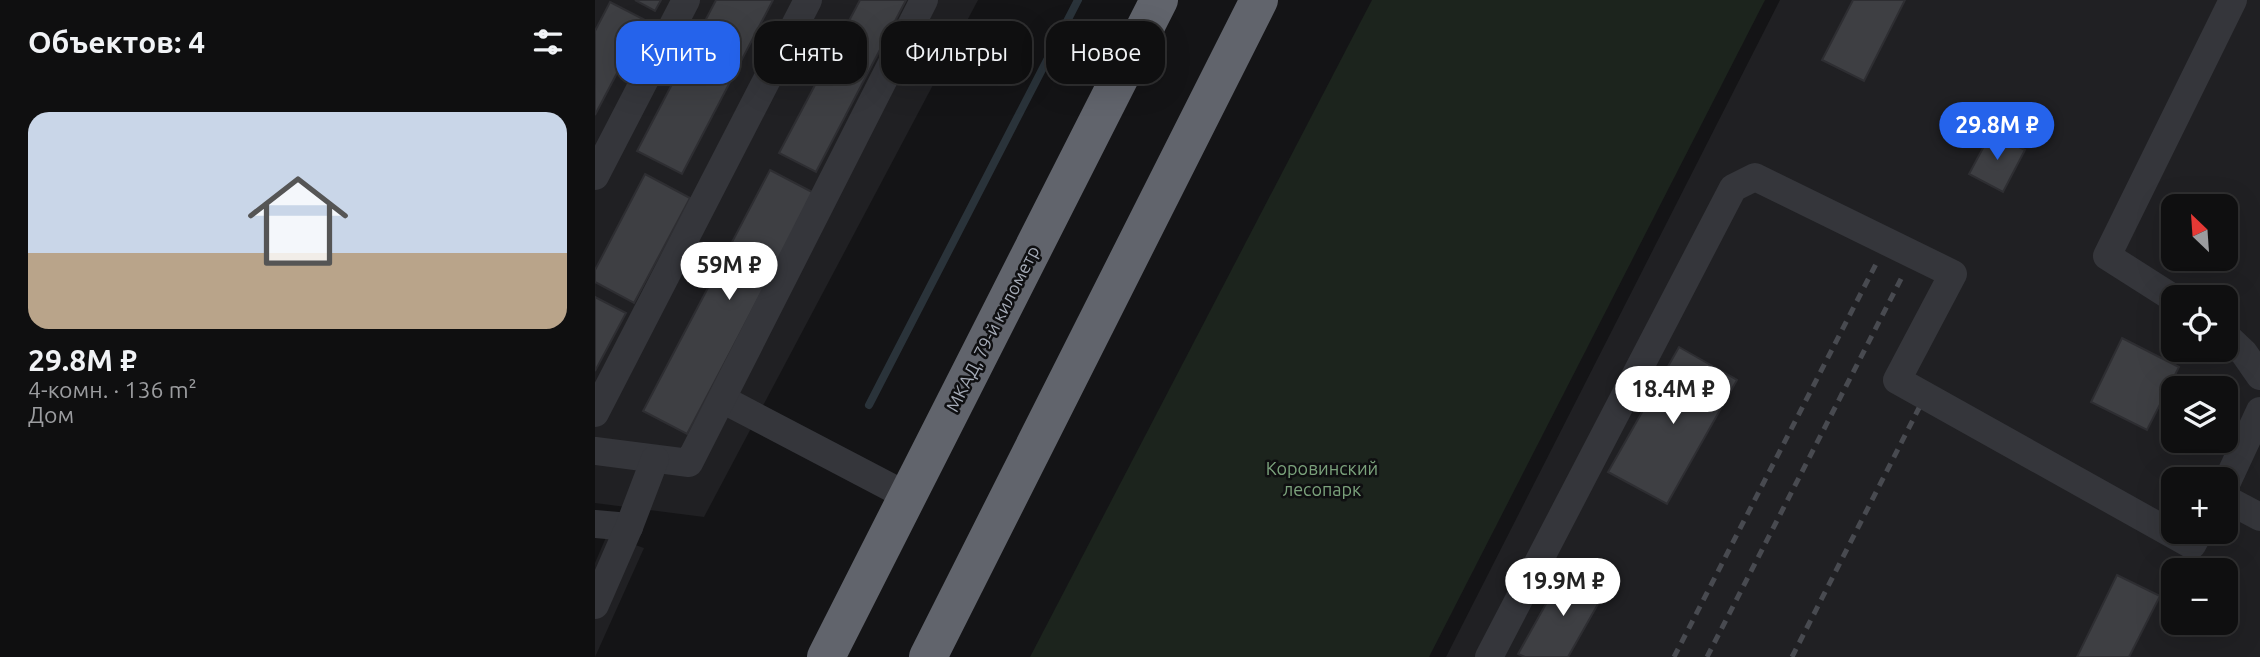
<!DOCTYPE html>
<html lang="ru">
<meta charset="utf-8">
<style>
:root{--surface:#0f0f10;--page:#1d1d1e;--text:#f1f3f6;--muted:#9b9c9f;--line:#2f2f30;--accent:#2563eb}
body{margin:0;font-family:Ubuntu,sans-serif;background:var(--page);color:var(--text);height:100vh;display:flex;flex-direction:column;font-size:26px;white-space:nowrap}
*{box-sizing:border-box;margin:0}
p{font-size:23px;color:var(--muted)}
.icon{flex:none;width:38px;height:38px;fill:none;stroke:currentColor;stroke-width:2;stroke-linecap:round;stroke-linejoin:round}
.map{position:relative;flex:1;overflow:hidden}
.sheet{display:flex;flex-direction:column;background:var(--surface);width:595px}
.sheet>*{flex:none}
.hud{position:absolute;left:21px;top:21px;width:665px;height:63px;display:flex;gap:14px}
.needle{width:46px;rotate:335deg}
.fabs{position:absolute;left:1566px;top:194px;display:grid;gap:14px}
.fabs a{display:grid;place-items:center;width:77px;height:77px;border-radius:14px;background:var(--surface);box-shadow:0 7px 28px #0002,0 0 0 2px var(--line);font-size:35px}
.price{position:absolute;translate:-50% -60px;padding:0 16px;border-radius:24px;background:#fff;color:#222;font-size:23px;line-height:46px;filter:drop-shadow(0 2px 4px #0008)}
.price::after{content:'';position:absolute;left:50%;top:42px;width:21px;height:16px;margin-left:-10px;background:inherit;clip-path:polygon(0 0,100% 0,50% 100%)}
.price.selected{background:var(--accent);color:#fff}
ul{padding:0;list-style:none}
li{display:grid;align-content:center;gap:14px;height:371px;padding:0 28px}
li+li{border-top:2px solid var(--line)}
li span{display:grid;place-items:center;height:217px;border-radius:21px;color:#555}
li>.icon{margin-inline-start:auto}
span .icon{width:126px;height:126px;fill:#fffc;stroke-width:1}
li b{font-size:30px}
h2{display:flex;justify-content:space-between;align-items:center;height:84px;padding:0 28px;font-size:30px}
.pill{padding:0 24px;border-radius:21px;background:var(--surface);box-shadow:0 7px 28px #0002,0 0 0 2px var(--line);font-size:24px;line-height:63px}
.pill.selected{background:var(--accent);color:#fff}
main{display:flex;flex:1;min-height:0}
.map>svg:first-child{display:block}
</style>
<main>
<section class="sheet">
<h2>Объектов: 4<svg class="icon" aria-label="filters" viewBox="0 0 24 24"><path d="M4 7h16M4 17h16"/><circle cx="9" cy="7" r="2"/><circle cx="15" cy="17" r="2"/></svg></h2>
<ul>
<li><span style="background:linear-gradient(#c9d6e8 65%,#b9a48a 0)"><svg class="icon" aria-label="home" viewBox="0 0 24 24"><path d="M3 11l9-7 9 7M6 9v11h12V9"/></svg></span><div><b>29.8M ₽</b><p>4-комн. · 136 m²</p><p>Дом</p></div></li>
</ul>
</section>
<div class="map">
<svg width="1665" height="657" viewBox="0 0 1665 657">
<rect width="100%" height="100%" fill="#141416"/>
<g fill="#202023" fill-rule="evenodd">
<path d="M0,0H383L109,517L0,503Z"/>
<path d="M1185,0H1665V657H851ZM1578,206H1631V259H1578ZM1578,298H1631V350H1578ZM1578,388H1631V441H1578ZM1578,480H1631V532H1578ZM1578,570H1631V623H1578Z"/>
<path d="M12,535L49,548L0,657V563Z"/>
</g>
<path fill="#1c241d" d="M777,0H1170L834,657H435Z"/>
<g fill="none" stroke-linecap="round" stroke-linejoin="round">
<path stroke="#2a333a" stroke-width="8" d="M274,405L483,0"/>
</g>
<g fill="#3e3f43" stroke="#2e2e32" stroke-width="2">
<path d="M40,0H66L60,11Z"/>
<path d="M121,0H178L87,174L42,151Z"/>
<path d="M265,0H311L221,172L184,153Z"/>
<path d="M1258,0H1310L1269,81L1227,60Z"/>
<path d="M15,2L50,20L0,115V31Z"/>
<path d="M1396,133L1430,150L1408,192L1374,174Z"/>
<path d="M175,170L219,193L92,434L48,411Z"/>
<path d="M50,174L95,198L39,303L0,282V270Z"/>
<path d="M0,297L31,313L0,371Z"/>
<path d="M1527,338L1584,367L1552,430L1496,402Z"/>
<path d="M1084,347L1142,380L1072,504L1013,472Z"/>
<path d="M971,568L1011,590L973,657H930L923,654Z"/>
<path d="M1522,575L1565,596L1534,657H1482Z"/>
</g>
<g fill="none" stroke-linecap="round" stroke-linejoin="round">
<g stroke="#35363b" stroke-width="28">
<path d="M0,176L91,0"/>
<path d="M1578,298L1512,256L1638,0"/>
<path d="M1631,336L1649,353L1665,376"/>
<path d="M127,399L314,497"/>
<path d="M0,413L213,0"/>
<path d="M0,451L94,463L329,0"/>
<path d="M1631,484L1665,411"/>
<path d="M1631,499L1665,517"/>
<path d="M0,524L34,527"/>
<path d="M0,605L34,527L60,459"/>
<path d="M894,657L1138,188L1160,177L1358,274L1302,380L1597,545L1604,532"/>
</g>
<g stroke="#61646c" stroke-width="38">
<path d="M231,657L564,0"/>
<path d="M333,657L664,0"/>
</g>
<g stroke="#484a50" stroke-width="5" stroke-dasharray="9 7" stroke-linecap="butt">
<path d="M1079,657L1281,264"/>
<path d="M1112,657L1307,277"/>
<path d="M1197,657L1324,408"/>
</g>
</g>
<g text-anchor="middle" stroke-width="5" stroke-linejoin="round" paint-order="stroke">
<g font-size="18" fill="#a5abb7" stroke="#0f0f11">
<text transform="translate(398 329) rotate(-63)" y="6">МКАД, 79-й километр</text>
</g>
<g font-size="18" fill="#7ba27c" stroke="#0f0f11">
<text x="727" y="475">Коровинский<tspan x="727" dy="21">лесопарк</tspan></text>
</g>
</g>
</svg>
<div class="fabs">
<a><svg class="needle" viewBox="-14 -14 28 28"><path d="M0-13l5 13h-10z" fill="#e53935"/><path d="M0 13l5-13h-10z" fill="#9b9c9f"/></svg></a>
<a><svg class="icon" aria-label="locate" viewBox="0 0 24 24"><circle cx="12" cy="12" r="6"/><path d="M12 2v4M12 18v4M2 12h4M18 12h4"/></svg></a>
<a><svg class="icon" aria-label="layers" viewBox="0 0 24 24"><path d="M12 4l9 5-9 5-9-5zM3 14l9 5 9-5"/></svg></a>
<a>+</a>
<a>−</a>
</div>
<b class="price selected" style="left:1402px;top:162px">29.8M ₽</b>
<b class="price" style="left:134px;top:302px">59M ₽</b>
<b class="price" style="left:1078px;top:426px">18.4M ₽</b>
<b class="price" style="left:968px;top:618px">19.9M ₽</b>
<div class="hud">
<a class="pill selected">Купить</a>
<a class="pill">Снять</a>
<a class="pill">Фильтры</a>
<a class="pill">Новое</a>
</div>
</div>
</main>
